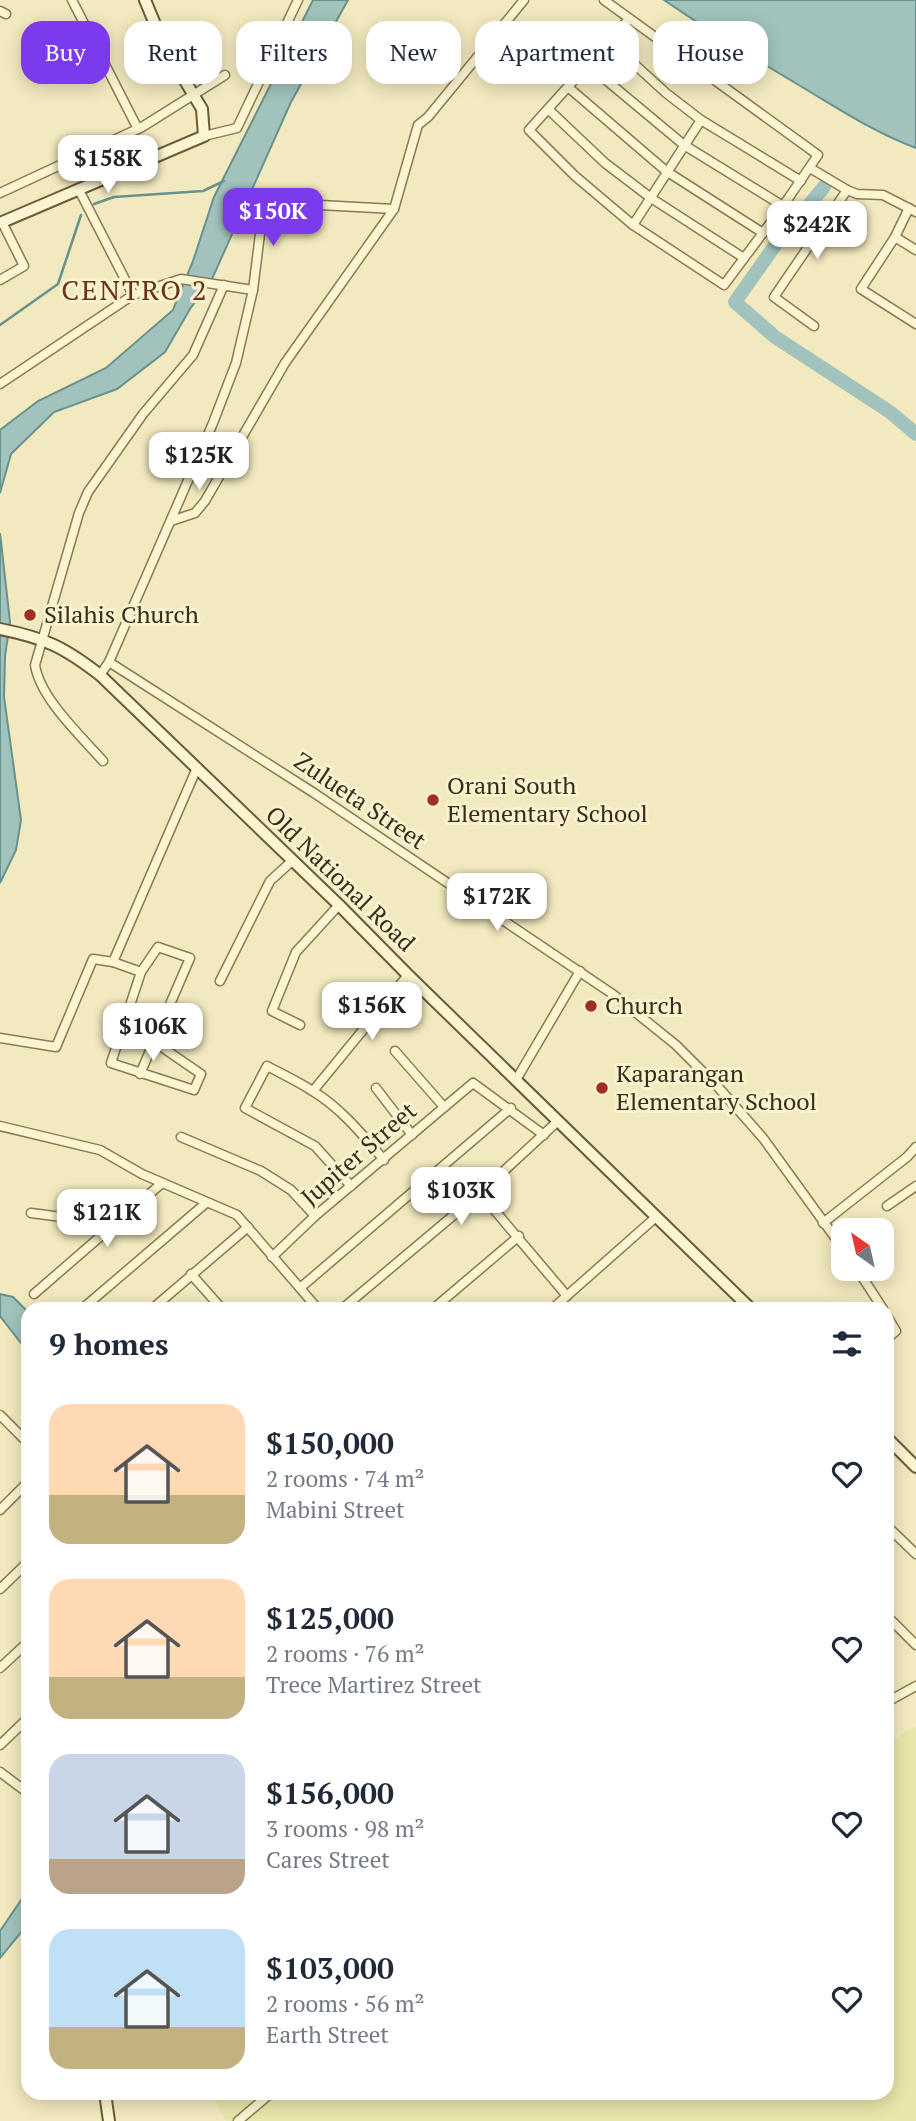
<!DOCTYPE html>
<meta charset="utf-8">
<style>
:root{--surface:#fff;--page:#f2f2f3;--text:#1f2937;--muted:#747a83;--accent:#7c3aed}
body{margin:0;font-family:"PT Serif",serif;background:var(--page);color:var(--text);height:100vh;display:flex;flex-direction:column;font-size:26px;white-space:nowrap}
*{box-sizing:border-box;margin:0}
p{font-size:23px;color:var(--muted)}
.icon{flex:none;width:38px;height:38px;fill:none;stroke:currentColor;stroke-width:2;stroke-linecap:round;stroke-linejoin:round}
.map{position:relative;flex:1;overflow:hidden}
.details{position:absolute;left:21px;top:1302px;width:873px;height:798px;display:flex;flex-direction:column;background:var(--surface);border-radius:21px;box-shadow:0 4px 18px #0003}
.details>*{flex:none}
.banner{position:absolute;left:21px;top:21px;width:875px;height:63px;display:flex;gap:14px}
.needle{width:46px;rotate:326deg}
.buttons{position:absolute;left:831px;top:1218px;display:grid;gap:14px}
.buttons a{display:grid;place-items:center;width:63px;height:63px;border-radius:14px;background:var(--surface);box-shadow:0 4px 18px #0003;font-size:35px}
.price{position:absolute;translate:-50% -60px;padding:0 16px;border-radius:14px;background:#fff;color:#222;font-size:23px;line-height:46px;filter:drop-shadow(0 2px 4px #0008)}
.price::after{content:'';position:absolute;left:50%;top:42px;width:21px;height:16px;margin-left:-10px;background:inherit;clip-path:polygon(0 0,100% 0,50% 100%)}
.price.current{background:var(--accent);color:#fff}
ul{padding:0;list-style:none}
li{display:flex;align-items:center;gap:21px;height:175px;padding:0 28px}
li span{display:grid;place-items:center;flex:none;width:196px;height:140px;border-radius:21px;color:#555}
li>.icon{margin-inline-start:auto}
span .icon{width:84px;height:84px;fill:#fffc;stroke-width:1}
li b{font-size:30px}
h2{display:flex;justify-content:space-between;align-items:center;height:84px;padding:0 28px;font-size:30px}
.pill{padding:0 24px;border-radius:21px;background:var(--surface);box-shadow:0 4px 18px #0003;font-size:24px;line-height:63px}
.pill.current{background:var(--accent);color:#fff}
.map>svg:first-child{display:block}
</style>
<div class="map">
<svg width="916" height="2121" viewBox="0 0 916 2121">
<rect width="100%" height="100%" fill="#f2e9be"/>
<path fill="#e8e6aa" d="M916,1727V2121H226L212,2093H887V1771L889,1769L887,1743Z"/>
<g fill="#a2c3bd" stroke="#68928d" stroke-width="2">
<path d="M313,0H348L291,102L212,279L190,309L165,352L117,389L54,412L11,454L0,493V430L38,401L106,368L173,310L193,261L214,197Z"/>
<path d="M664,0H916V148C875,133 839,109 802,87C755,59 709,31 664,0Z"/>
<path d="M0,533L10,622L5,656L4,697L21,820L16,850L0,883Z"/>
<path d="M0,1294L13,1297L28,1312V1357L24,1347L0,1316Z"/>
<path d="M28,1890V1924L0,1958V1931Z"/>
</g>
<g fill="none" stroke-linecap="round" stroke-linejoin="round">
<g stroke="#68928d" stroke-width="2.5">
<path d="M94,204L114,197L203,191L224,181"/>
<path d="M0,325L58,284L81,215"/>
</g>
<path stroke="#a2c3bd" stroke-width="14" d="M824,187L776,244L735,302L775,337L890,412L916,434"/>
<defs>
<g id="street">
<path d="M72,0L138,129"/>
<path d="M604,0L818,155L783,206L724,285L633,225L575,176L529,130L629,19"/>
<path d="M0,11L6,14"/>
<path d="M609,41L666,93L701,120L801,181"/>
<path d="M588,65L684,145L783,206"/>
<path d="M568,87L666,171L763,233"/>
<path d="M548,109L605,163L651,198L744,258"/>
<path d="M204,136L237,128L298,0"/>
<path d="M810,168L847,190L857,194L883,195L916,212"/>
<path d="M79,190L133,295"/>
<path d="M0,193L142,127L225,75"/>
<path d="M909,208L895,237L916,250"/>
<path d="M633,225L701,120"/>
<path d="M895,237L861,289L916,324"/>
<path d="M0,280L24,266L2,222"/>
<path d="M814,326L774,297L847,190"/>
<path d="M0,384L133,295L181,279L253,290"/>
<path d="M171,521L195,513L205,501L285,363L394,209L418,125L428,117L524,0"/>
<path d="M109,662L314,793L614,995L676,1045L718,1087L763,1138L844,1250"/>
<path d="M100,675L109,662L213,423L236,363L253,290L264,202L394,209"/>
<path d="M103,761C80,735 40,698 35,665L79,513L88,492L143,414L193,355L224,285"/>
<path d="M113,962L141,972"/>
<path d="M220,981L270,881L292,861"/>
<path d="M300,1025L272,1011L296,952L339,905"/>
<path d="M0,1038L56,1047L93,959L113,962L196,770"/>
<path d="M395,1051L444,1107"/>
<path d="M140,1074L190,958L158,947L141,972L111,1063L194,1090L201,1074L153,1041"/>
<path d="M516,1080L580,971"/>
<path d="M376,1088L412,1135"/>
<path d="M313,1091L408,975"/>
<path d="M0,1126L100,1150L142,1174L237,1215L318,1309"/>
<path d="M181,1137L261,1171L291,1190L315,1216"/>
<path d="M351,1186L315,1146L245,1108L267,1066C282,1074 297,1081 311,1090C340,1107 362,1134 384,1160"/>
<path d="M480,1193L567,1296"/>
<path d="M887,1206L916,1186"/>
<path d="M31,1213L115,1224"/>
<path d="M823,1223L907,1157L916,1147"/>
<path d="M272,1257L315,1216L473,1083L544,1135"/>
<path d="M857,1269L883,1309"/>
<path d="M191,1274L222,1309"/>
<path d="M300,1288L511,1108"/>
<path d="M34,1294L162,1183"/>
<path d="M82,1309L206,1203"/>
<path d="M152,1309L248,1227"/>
<path d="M342,1309L480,1193L558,1121"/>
<path d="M433,1309L519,1236"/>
<path d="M552,1309L656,1217"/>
<path d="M887,1316L896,1331L887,1339"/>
<path d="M0,1415L28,1443"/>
<path d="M0,1510L28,1482"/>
<path d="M887,1526L916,1554"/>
<path d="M0,1589L28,1562"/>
<path d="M887,1616L916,1645"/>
<path d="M0,1668L28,1642"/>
<path d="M887,1702L916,1686"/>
<path d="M0,1745L28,1718"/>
<path d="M0,1772L28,1793"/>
<path d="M238,2121L271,2093"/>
</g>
<g id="secondary">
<path d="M0,223L204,136L202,109L164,46L145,0"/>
<path d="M0,629C45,638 64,647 100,675L339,905L408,975L751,1309"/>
<path d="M887,1438L916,1467"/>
<path d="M105,2093L109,2121"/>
</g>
</defs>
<use href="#street" stroke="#8c7955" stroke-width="11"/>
<use href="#secondary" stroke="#6d5a38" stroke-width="14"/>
<use href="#street" stroke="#fcf5d2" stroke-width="8"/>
<use href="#secondary" stroke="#fcf5d2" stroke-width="10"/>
</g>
<g fill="#a12f1f" stroke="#f9f2ce" stroke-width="2.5">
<circle cx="30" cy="615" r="7"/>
<circle cx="433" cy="800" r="7"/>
<circle cx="591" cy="1006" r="7"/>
<circle cx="602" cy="1088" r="7"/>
</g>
<g text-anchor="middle" stroke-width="6" stroke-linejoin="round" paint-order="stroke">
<g font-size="24" fill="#3a2e1b" stroke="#f9f2ce" text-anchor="start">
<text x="44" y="623">Silahis Church</text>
<text x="447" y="794">Orani South<tspan x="447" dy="28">Elementary School</tspan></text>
<text x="605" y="1014">Church</text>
<text x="616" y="1082">Kaparangan<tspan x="616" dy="28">Elementary School</tspan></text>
</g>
<g font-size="24" fill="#3a2e1b" stroke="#f9f2ce">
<text transform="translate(360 801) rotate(34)" y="8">Zulueta Street</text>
<text transform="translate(340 879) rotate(44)" y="8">Old National Road</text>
<text transform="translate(359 1154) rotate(-41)" y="8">Jupiter Street</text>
</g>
<g font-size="28" letter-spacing="2" fill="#6a3316" stroke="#f9f2ce">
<text x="135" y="300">CENTRO 2</text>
</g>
</g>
</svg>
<div class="buttons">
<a><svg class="needle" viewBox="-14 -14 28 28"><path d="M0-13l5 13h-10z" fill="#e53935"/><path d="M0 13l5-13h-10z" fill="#747a83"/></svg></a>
</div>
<b class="price" style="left:108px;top:195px">$158K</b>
<b class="price current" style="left:273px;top:248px">$150K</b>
<b class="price" style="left:817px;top:261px">$242K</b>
<b class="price" style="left:199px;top:492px">$125K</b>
<b class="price" style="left:497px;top:933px">$172K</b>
<b class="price" style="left:372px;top:1042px">$156K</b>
<b class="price" style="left:153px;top:1063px">$106K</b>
<b class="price" style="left:461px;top:1227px">$103K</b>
<b class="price" style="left:107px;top:1249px">$121K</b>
<div class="banner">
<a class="pill current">Buy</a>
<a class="pill">Rent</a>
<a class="pill">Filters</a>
<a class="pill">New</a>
<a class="pill">Apartment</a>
<a class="pill">House</a>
</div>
<section class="details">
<h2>9 homes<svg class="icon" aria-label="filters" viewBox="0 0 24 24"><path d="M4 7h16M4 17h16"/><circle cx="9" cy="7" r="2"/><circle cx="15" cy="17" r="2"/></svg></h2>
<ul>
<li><span style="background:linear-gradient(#ffd9b3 65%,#c2b280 0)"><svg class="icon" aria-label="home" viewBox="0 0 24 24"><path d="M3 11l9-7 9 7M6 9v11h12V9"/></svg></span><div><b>$150,000</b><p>2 rooms · 74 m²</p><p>Mabini Street</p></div><svg class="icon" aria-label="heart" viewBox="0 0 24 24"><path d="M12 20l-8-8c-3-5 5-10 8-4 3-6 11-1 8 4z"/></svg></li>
<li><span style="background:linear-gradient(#ffd9b3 70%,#c2b280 0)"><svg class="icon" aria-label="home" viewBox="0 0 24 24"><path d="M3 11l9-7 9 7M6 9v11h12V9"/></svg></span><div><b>$125,000</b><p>2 rooms · 76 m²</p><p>Trece Martirez Street</p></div><svg class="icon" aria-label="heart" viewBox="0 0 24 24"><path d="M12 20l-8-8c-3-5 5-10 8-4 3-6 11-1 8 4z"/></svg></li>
<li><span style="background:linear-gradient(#c9d6e8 75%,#b9a48a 0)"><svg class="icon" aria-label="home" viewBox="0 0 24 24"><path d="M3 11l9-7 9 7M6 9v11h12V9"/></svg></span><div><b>$156,000</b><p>3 rooms · 98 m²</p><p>Cares Street</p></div><svg class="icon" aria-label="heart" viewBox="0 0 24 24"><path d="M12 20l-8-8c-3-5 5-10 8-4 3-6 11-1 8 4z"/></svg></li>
<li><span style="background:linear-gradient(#bfe0f5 70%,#c2b280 0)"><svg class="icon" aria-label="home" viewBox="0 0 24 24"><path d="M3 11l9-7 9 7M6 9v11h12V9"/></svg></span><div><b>$103,000</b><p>2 rooms · 56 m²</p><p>Earth Street</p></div><svg class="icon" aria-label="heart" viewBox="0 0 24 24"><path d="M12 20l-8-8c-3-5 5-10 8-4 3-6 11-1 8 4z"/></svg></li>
</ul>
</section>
</div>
